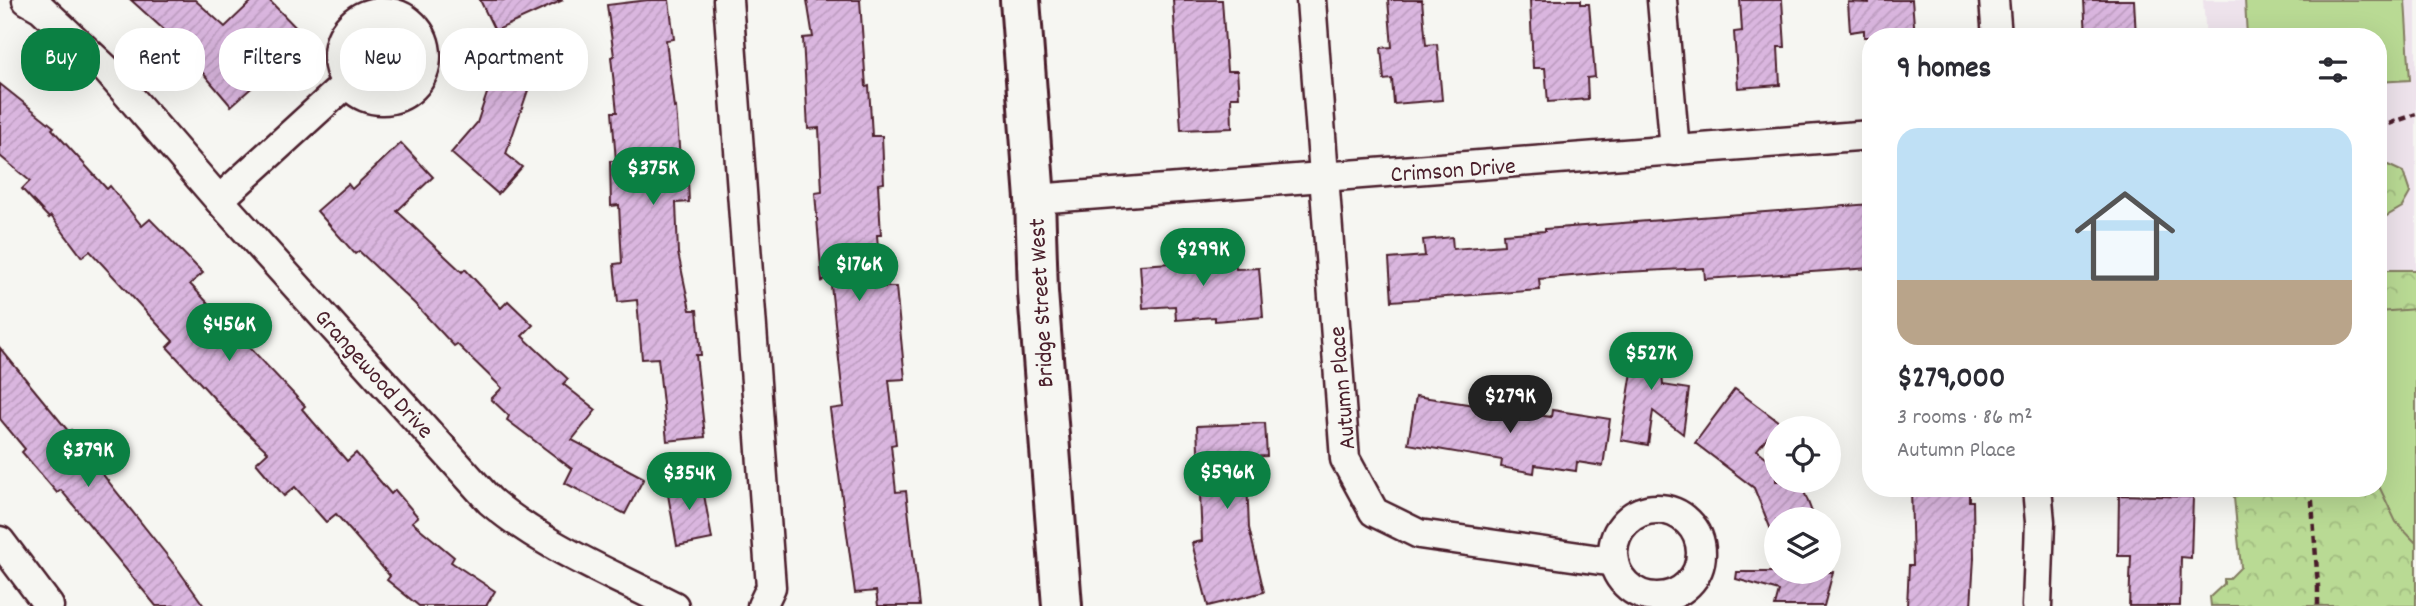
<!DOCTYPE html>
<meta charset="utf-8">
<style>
:root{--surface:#fff;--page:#f2f2f3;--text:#2b2b33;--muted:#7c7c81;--line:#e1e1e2;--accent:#0b8043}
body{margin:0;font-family:Dekko,sans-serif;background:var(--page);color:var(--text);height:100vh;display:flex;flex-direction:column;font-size:26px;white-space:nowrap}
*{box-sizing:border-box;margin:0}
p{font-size:23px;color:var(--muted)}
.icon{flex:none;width:38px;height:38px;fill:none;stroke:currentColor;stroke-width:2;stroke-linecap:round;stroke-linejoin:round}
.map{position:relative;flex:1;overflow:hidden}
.sheet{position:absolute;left:1862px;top:28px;width:525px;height:469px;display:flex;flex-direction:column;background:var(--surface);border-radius:28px;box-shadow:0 7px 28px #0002}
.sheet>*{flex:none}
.guide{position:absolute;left:21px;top:28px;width:665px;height:63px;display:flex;gap:14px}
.fabs{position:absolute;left:1764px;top:416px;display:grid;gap:14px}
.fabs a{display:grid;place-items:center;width:77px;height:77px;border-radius:50%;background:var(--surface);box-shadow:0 7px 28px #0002;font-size:35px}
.price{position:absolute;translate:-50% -60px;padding:0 16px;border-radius:24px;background:var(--accent);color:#fff;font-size:23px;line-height:46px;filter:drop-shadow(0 2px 4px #0008)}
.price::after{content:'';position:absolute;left:50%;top:42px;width:21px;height:16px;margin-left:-10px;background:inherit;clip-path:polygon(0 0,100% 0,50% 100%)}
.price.on{background:#222;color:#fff}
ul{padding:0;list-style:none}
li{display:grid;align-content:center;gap:14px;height:371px;padding:0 35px}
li+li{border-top:2px solid var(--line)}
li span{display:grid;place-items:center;height:217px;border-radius:21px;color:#555}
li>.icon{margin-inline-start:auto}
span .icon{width:126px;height:126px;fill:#fffc;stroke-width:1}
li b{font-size:30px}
h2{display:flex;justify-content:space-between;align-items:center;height:84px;padding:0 35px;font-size:30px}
.pill{padding:0 24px;border-radius:28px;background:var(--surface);box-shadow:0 7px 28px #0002;font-size:24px;line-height:63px}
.pill.on{background:var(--accent);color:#fff}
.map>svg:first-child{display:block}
</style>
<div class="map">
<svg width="2416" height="606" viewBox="0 0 2416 606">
<defs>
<pattern id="forest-crowns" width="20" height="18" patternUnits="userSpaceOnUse" patternTransform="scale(1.75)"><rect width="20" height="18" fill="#b9da94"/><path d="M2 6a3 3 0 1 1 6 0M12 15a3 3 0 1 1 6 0" fill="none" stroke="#a1bb80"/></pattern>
<pattern id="building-hatch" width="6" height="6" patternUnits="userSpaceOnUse" patternTransform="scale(1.75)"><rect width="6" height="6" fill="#dab6df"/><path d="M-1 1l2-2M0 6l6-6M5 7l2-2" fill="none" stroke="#bd9cc0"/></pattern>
</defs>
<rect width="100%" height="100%" fill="#f6f6f2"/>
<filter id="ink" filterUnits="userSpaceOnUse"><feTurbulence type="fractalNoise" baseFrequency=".0143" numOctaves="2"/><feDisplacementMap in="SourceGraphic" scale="14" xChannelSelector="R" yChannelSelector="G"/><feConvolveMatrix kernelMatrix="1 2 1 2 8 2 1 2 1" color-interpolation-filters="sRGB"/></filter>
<g filter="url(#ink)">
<path fill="#eee3ec" d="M2203,0H2416V270H2378V37H2206Z"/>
<g fill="url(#forest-crowns)" stroke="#827c60" stroke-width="2">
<path d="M2388,165L2403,172L2410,193L2402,207L2378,221V168Z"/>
<path d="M2378,270H2416V606H2211L2210,597L2224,584V579H2229L2241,567L2233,488H2378Z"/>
</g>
<g fill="#b9da94" stroke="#827c60" stroke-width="2">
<path d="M2245,0H2405L2410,80L2378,82V37H2247Z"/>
<path d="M2416,309V543L2396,522L2378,484V312Z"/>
</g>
<g fill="url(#building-hatch)" stroke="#4a1f2b" stroke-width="2">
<path d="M131,0H195L225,27L253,0H269L310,42L271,80L266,75L231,106L174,39Z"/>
<path d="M480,0H563L495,31Z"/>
<path d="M648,0H669L674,39L666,40L674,108L676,107L680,159H687L689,202L676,203L678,253L690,310H697L701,355H696L705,437L667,441L658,358L642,359L637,300L618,302L614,264L622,263L619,205L611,206L610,161H616L612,112H617L611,57L614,56L607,5Z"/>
<path d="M807,0H860L866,87L869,86L872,136H882L884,183L878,184L881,235H877L881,287H896L905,379L889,380L896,444L891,445L896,492L906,491L919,606H878L876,591L855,593L830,409L844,407L830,276L822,281L815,193L822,192L819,128L808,129L803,38L813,37Z"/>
<path d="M1173,0H1222L1227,71H1237L1239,97H1231L1232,128L1181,130Z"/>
<path d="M1388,0H1422L1426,45L1437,44L1442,100L1394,104L1392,79L1384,80L1381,48L1392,47Z"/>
<path d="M1530,0H1581V4H1589L1595,77L1587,78L1588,99L1548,102L1545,68H1533Z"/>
<path d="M1740,0H1782L1785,47H1778L1780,85L1738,88L1734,32L1742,31Z"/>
<path d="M1869,0H1912L1915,37H1864V30L1850,32L1848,2L1869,3Z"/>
<path d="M2084,0H2134L2136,37H2086Z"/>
<path d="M498,61L534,73L506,154L522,167L498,194L451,153L477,123Z"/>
<path d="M0,84L54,127L52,129L107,189L110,186L142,226L150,219L203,273L190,284L305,406L302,409L347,461L356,453L391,494L395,490L418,517L412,522L454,557L451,562L495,591L486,606H419L387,580L390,576L336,514L326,522L295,487L284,496L256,463L268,452L235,421L167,347L173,341L90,251L82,257L51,216L49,218L22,189L30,181L0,156Z"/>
<path d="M401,143L433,177L397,211L462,272L465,269L501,308L508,301L533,325L522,336L568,379L563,384L596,410L572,440L644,478L625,514L565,483L572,469L507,420L509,416L491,399L502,388L457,344L454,346L415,304L359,251L355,254L317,211L348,184L352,189Z"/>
<path d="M1871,204V268L1705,279L1704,268L1605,273L1539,279L1540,290L1392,301L1389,259L1425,256L1423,240L1452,237L1453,249L1504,245L1503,234L1545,231V229Z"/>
<path d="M1234,254L1236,269L1259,268L1263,317L1215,321V317L1176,320L1175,306L1143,308L1140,265L1171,263V258Z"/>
<path d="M1659,332L1663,385L1689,389L1683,434L1653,411L1648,445L1621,440L1632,372L1629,335Z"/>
<path d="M0,348L69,432L71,430L97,460L93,462L177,568L204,606H156L61,490L57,493L22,452L25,449L0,419Z"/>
<path d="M1735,389L1779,422L1757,450L1776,465V481H1800L1815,520H1776V542L1754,488L1695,443Z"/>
<path d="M1416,396L1551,417L1552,410L1610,419L1603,466L1577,462L1576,471L1535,465L1534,473L1501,467L1502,460L1408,444Z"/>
<path d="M1265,423L1267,456L1246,457L1249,528L1264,592L1208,606L1192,543L1202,541L1197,426Z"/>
<path d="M701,478L712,539L677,546L667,489L672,492L671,483Z"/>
<path d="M1911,488H1969V501H1973L1974,558L1971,606H1907L1909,565H1913Z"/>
<path d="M2119,495L2193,497L2191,558L2181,557L2180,606H2129L2131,556H2118Z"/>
<path d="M1737,572H1833L1824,606H1775L1779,591L1736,579Z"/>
</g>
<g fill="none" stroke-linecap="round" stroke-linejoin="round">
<defs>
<g id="street">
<path d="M27,0L41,8L106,69L219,200L490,501C544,547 612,574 674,606"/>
<path d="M728,0L771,587L762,606"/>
<path d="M1311,0L1345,459L1374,512L1419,534L1614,562"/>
<path d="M1662,0L1675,151"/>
<path d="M1994,0L1997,37"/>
<circle cx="382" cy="56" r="44"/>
<path d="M1035,199L1871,135"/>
<path d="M219,200L346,84"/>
<circle cx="1657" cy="553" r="44"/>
<path d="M0,541L49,606"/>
<path d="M2037,606L2040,522L2037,488"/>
</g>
<path id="secondary" d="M1020,0L1035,199L1038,292L1062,606"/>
</defs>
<use href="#street" stroke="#4a1f2b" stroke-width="33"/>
<use href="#secondary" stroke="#4a1f2b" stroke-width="44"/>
<g stroke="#4a1f2b" stroke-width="4.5" stroke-dasharray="7 5" stroke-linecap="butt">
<path d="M2378,128L2416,114"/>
<path d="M2311,488L2318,586"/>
<path d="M2318,586V606"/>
</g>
<use href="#street" stroke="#f6f6f2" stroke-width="28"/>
<use href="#secondary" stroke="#f6f6f2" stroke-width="38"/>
</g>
</g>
<g text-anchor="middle" stroke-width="5" stroke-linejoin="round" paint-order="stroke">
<g font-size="24" fill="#4a1f2b" stroke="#f6f6f2">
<text transform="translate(1453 169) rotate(-4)" y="8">Crimson Drive</text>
<text transform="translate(1040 303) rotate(-93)" y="8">Bridge Street West</text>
<text transform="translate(375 373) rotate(48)" y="8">Grangewood Drive</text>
<text transform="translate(1341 388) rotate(-95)" y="8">Autumn Place</text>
</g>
</g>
</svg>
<div class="fabs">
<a><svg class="icon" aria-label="locate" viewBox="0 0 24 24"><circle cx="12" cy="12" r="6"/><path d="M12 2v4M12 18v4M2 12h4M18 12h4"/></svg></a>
<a><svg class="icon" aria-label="layers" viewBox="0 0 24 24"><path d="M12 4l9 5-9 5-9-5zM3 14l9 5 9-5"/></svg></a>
</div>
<b class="price" style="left:653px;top:207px">$375K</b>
<b class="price" style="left:1203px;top:288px">$299K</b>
<b class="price" style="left:859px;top:303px">$176K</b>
<b class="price" style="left:229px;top:363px">$456K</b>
<b class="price" style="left:1651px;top:392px">$527K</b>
<b class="price on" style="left:1510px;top:435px">$279K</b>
<b class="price" style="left:88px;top:489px">$379K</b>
<b class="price" style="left:1227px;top:511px">$596K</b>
<b class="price" style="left:689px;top:512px">$354K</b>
<div class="guide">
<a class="pill on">Buy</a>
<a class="pill">Rent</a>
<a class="pill">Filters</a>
<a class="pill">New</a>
<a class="pill">Apartment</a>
</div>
<section class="sheet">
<h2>9 homes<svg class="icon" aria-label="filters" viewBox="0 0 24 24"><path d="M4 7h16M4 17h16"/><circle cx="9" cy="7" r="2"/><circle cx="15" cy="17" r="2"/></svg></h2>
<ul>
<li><span style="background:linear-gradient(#bfe0f5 70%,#b9a48a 0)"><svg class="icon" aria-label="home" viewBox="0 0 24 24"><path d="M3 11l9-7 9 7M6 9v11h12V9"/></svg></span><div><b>$279,000</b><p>3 rooms · 86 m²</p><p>Autumn Place</p></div></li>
</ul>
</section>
</div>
